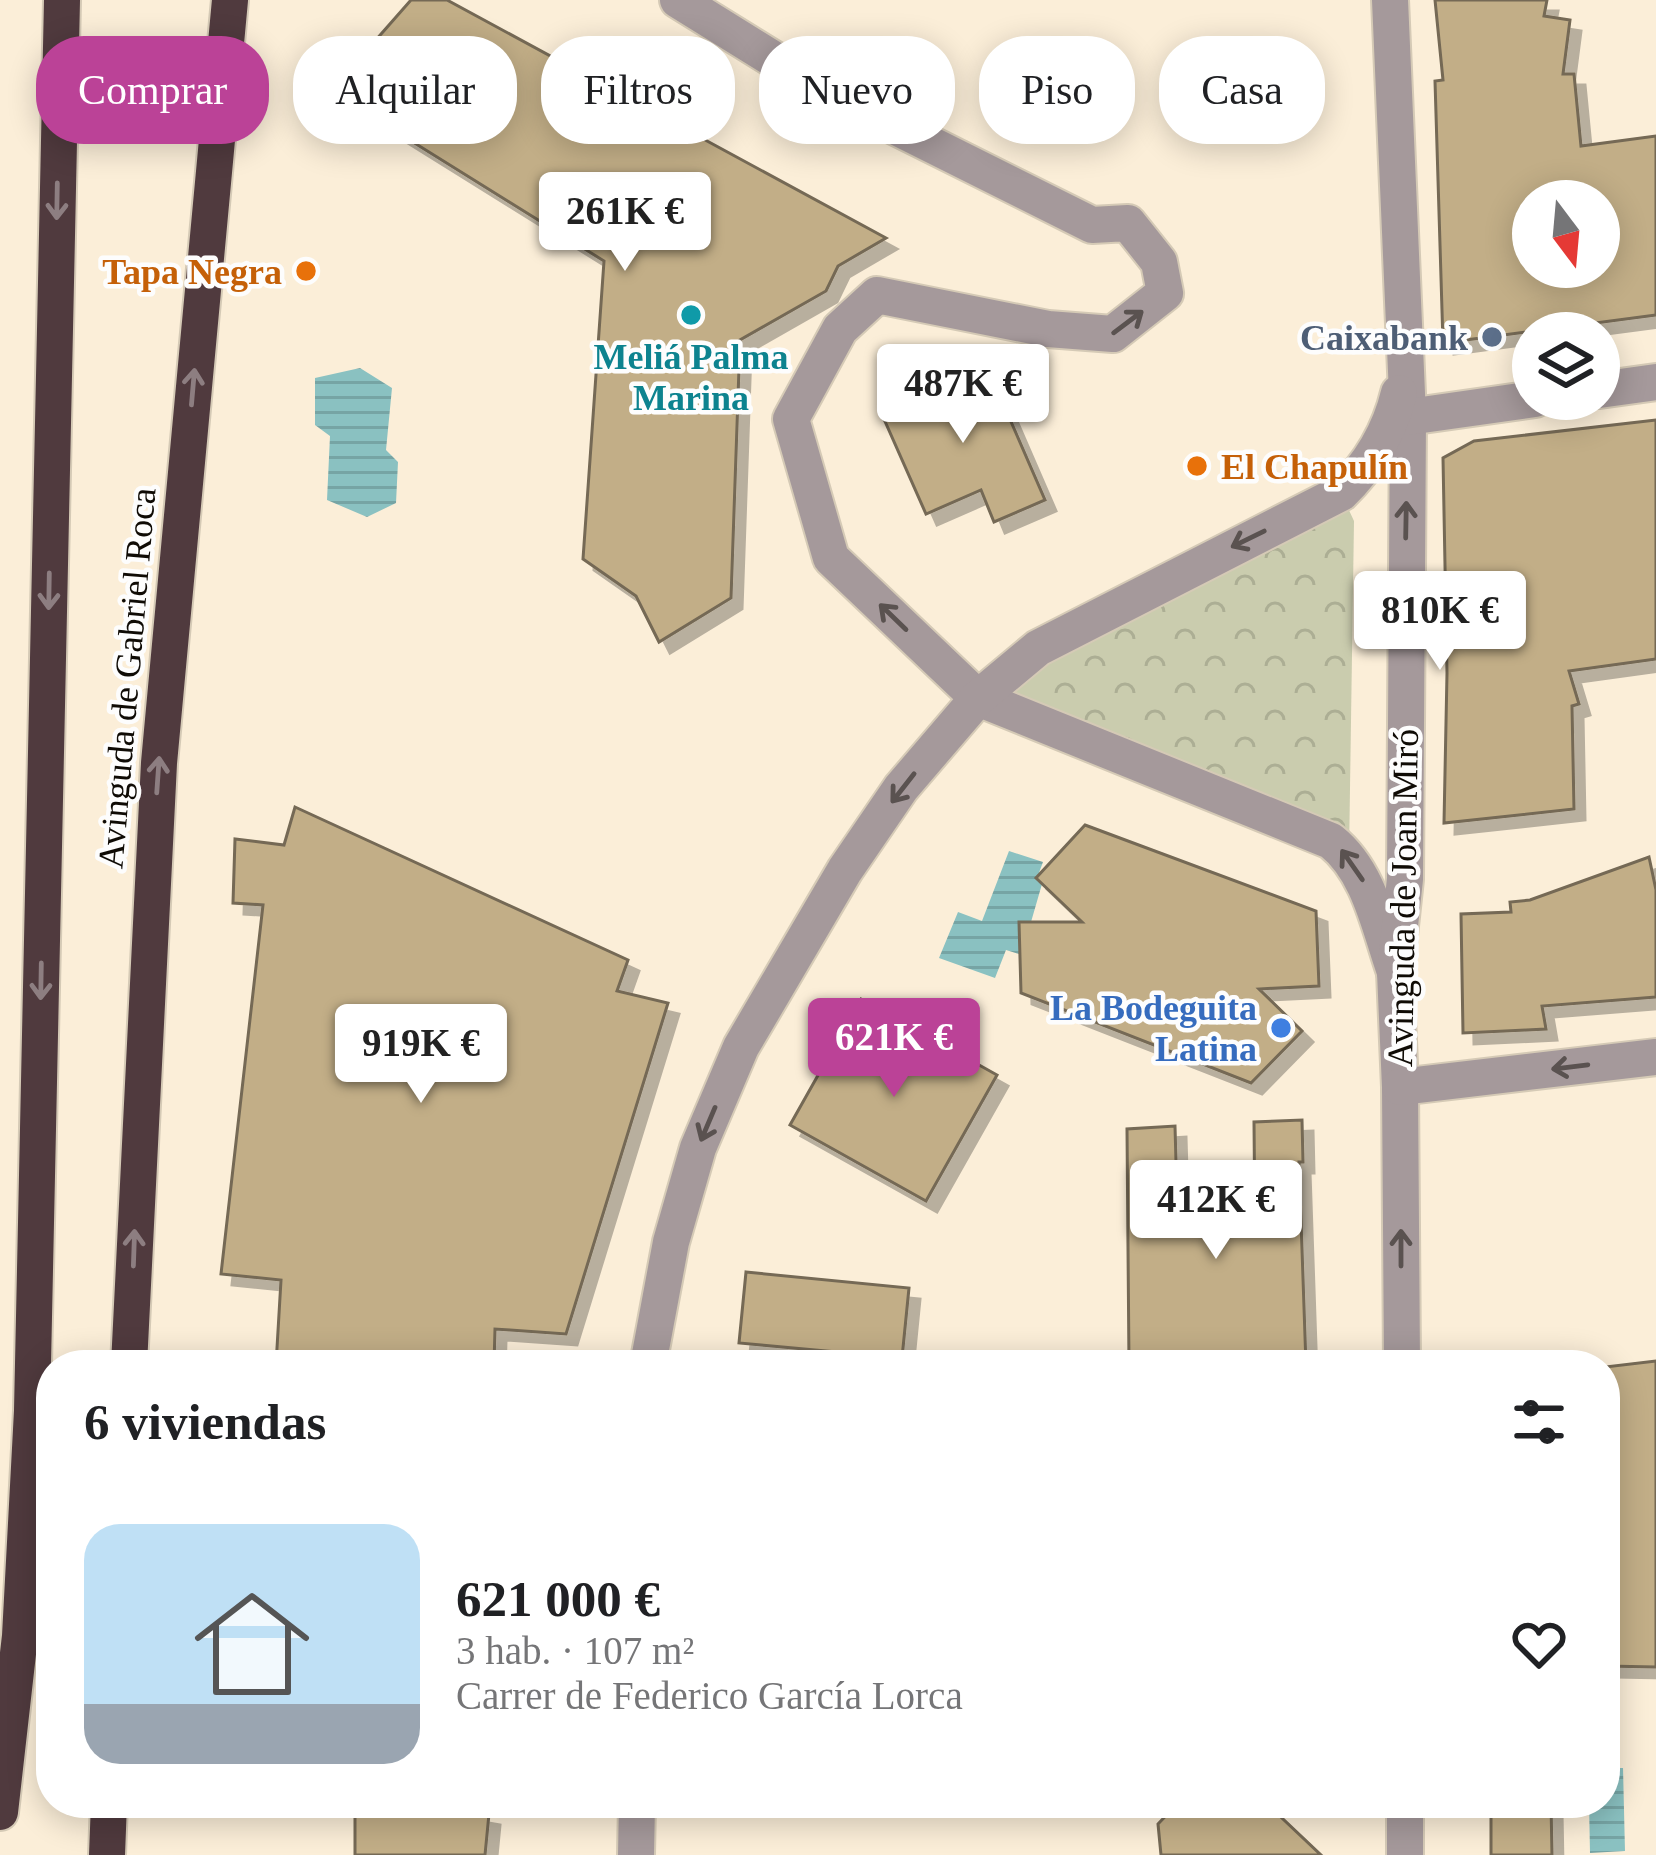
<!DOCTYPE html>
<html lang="es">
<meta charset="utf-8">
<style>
:root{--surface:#fff;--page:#f6f6f6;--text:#202124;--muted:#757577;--line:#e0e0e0;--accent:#bb4297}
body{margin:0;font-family:Georgia,serif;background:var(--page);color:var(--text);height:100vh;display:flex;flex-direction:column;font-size:45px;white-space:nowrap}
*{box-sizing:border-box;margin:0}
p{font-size:39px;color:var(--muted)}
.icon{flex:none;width:66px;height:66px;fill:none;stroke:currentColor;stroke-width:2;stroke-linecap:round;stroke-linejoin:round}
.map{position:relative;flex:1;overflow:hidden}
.panel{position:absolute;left:36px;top:1350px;width:1584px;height:468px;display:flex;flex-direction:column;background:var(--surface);border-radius:48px;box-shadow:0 6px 30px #0003}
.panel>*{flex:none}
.hud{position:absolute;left:36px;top:36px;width:1584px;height:108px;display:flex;gap:24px}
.needle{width:78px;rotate:164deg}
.fabs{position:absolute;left:1512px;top:180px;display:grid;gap:24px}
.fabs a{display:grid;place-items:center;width:108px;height:108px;border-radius:50%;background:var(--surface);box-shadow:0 6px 30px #0003;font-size:60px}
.price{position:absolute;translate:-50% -102px;padding:0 27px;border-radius:12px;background:#fff;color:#222;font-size:39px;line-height:78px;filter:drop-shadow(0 3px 6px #0008)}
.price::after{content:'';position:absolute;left:50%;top:72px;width:36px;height:27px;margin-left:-18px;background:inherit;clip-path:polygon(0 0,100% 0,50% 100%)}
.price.on{background:var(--accent);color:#fff}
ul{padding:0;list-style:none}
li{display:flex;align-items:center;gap:36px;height:300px;padding:0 48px}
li+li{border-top:3px solid var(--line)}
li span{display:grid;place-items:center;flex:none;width:336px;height:240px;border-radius:36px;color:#555}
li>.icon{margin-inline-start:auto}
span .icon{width:144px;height:144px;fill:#fffc;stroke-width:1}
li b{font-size:51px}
h2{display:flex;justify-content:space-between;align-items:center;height:144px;padding:0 48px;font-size:51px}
.chip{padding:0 42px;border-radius:48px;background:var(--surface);box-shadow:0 6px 30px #0003;font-size:42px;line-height:108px}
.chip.on{background:var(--accent);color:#fff}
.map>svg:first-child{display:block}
</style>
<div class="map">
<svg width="1656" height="1855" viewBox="0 0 1656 1855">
<defs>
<pattern id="park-crowns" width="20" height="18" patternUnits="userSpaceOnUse" patternTransform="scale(3)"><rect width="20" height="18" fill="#caccae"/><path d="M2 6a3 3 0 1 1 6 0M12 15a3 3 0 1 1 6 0" fill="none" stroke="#acae94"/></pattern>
<pattern id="water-rules" width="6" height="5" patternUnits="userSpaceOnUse" patternTransform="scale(3)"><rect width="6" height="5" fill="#8ac1c1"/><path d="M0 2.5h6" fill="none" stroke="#76a4a4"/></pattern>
<filter id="shadow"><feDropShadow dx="11" dy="11" stdDeviation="0" flood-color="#0004"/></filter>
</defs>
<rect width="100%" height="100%" fill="#fbeed8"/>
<path fill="url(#park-crowns)" d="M1341,493L1354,521L1349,855L978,698Z"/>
<g fill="url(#water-rules)">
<path d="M360,368L392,388L386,450L398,462L396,503L367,517L327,500L330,436L315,425V378Z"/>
<path d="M1009,851L1043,862L1037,878L1042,884L1031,922H1019V954L1006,950L995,978L939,958L958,912L982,921Z"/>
<path d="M1605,1768H1623L1625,1851L1590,1853L1589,1803H1605Z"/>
</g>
<g fill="#c2ae87" stroke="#746955" stroke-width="3" fill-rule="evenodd" filter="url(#shadow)">
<path d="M411,0H447L886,238L838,266L826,291L740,340L731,598L659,642L636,596L583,559L604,261L331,91Z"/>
<path d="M1435,0H1547L1544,16L1570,20L1563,74H1574L1581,146L1656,136V315L1443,343L1435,81L1443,80ZM1533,201H1599V267H1533Z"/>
<path d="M986,364L1045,500L994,522L981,490L926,514L880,410Z"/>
<path d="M1656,420V659L1569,671L1579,704L1572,706L1574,809L1444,823L1447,673L1443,458L1474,441Z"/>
<path d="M295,807L628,960L617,991L668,1003L566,1334L495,1329L494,1365H276L281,1280L221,1274L263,905L233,903L235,839L284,845Z"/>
<path d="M1085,825L1316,911L1319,986L1259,989L1302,1031L1251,1083L1021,993L1019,922H1082L1036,878Z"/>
<path d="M1649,857L1656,890V997L1542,1006L1546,1029L1463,1033L1461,914L1511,912L1510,902L1530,900Z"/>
<path d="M861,999L997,1075L926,1201L790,1125Z"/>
<path d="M1302,1120L1303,1162H1299L1306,1365H1129L1127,1129L1175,1126L1178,1233L1255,1232L1254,1122Z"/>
<path d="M746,1272L909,1288L902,1358L739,1343Z"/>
<path d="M1656,1361V1667L1605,1666V1367Z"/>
<path d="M355,1803H473L472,1811L489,1814L485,1855H355Z"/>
<path d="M1178,1803H1266L1321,1855H1161L1158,1824Z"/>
<path d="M1491,1803H1551L1552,1855H1491Z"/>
</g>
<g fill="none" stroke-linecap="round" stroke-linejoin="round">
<defs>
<g id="minor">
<path d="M678,0L828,93L1092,225L1128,223L1159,262L1165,293L1113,334L1048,329L877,295L840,329L791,419L831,558L978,698L1331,841C1370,872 1379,927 1395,972"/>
<path d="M1390,0L1408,417L1405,879L1395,972L1400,1087L1402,1365"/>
<path d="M1599,390L1656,382"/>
<path d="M1408,417L1535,399"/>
<path d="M1400,1087L1656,1057"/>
<path d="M648,1365L671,1242L698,1148L741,1047L845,870L901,788L978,698L1038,648L1341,493C1369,466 1390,431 1399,393"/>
<path d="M1405,1803V1855"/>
<path d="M636,1855L637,1803"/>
</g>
<g id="highway">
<path d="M129,1365L159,763L230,0"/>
<path d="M0,1812L20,1636L32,1411L62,0"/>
<path d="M107,1855L109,1803"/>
</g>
</defs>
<use href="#minor" stroke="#d5cab6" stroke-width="40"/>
<use href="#highway" stroke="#d5cab6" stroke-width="40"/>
<use href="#minor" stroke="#a5999b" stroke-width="36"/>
<use href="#highway" stroke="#503a3e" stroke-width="36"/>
</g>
<defs><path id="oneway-shaft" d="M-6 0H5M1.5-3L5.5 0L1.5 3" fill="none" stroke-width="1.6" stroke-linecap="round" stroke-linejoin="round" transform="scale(3)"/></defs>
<g stroke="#8d7e81">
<use href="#oneway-shaft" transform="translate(57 201) rotate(91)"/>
<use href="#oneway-shaft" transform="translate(193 387) rotate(-85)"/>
<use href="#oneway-shaft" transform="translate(49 591) rotate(91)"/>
<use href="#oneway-shaft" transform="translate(158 775) rotate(-86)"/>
<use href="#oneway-shaft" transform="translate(41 981) rotate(91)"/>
<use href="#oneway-shaft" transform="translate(134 1248) rotate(-88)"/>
</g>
<g stroke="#5a5250">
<use href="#oneway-shaft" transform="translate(1128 322) rotate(-37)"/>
<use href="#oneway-shaft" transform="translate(1406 520) rotate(-89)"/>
<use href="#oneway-shaft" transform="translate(1248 539) rotate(154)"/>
<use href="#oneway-shaft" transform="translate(893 617) rotate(-136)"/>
<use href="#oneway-shaft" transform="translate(903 788) rotate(128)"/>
<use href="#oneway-shaft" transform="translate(1352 865) rotate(-125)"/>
<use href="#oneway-shaft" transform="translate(1570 1067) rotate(173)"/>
<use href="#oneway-shaft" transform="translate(708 1124) rotate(113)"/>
<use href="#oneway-shaft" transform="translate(1401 1248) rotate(-90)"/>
</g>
<g fill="#e8710a" stroke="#fdfdfd" stroke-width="4.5">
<circle cx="306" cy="271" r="12"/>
<circle cx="1197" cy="466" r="12"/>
</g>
<circle fill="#0f9aa8" stroke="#fdfdfd" stroke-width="4.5" cx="691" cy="315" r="12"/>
<circle fill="#5c6f8a" stroke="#fdfdfd" stroke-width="4.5" cx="1492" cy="337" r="12"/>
<circle fill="#3f7fe0" stroke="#fdfdfd" stroke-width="4.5" cx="1281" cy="1028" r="12"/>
<g text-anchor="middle" stroke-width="9" stroke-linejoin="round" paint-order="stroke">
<g font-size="36" font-weight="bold" fill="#c56008" stroke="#fdfdfd" text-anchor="end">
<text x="282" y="284">Tapa Negra</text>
<text x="1221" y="479" text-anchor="start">El Chapulín</text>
</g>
<g font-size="36" font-weight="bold" fill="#4e5e75" stroke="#fdfdfd" text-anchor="end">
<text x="1468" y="350">Caixabank</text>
</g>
<g font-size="36" font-weight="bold" fill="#0d838f" stroke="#fdfdfd">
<text x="691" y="369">Meliá Palma<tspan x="691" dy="41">Marina</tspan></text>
</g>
<g font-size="36" fill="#0f0b05" stroke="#fdfdfd">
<text transform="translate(126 678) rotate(-85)" y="13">Avinguda de Gabriel Roca</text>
<text transform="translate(1402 898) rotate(-89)" y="13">Avinguda de Joan Miró</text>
</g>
<g font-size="36" font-weight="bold" fill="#366cbe" stroke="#fdfdfd" text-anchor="end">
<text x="1257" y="1020">La Bodeguita<tspan x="1257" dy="41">Latina</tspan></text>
</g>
</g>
</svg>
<div class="fabs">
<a><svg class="needle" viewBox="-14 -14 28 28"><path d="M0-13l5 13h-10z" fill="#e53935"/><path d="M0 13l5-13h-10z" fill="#757577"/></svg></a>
<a><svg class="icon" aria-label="layers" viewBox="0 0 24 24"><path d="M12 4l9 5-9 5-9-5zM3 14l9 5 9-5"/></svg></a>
</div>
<b class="price" style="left:625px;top:274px">261K €</b>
<b class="price" style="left:963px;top:446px">487K €</b>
<b class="price" style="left:1440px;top:673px">810K €</b>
<b class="price on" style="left:894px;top:1100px">621K €</b>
<b class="price" style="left:421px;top:1106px">919K €</b>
<b class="price" style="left:1216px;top:1262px">412K €</b>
<div class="hud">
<a class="chip on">Comprar</a>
<a class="chip">Alquilar</a>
<a class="chip">Filtros</a>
<a class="chip">Nuevo</a>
<a class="chip">Piso</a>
<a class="chip">Casa</a>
</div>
<section class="panel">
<h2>6 viviendas<svg class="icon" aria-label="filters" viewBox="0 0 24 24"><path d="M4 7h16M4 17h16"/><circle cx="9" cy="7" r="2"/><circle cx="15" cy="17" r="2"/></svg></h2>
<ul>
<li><span style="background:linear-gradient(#bfe0f5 75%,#9aa5b1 0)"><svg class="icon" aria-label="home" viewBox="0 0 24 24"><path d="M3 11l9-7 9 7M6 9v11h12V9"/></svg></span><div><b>621 000 €</b><p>3 hab. · 107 m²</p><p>Carrer de Federico García Lorca</p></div><svg class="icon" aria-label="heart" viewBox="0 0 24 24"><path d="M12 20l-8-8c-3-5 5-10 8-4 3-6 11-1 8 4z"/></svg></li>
</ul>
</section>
</div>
